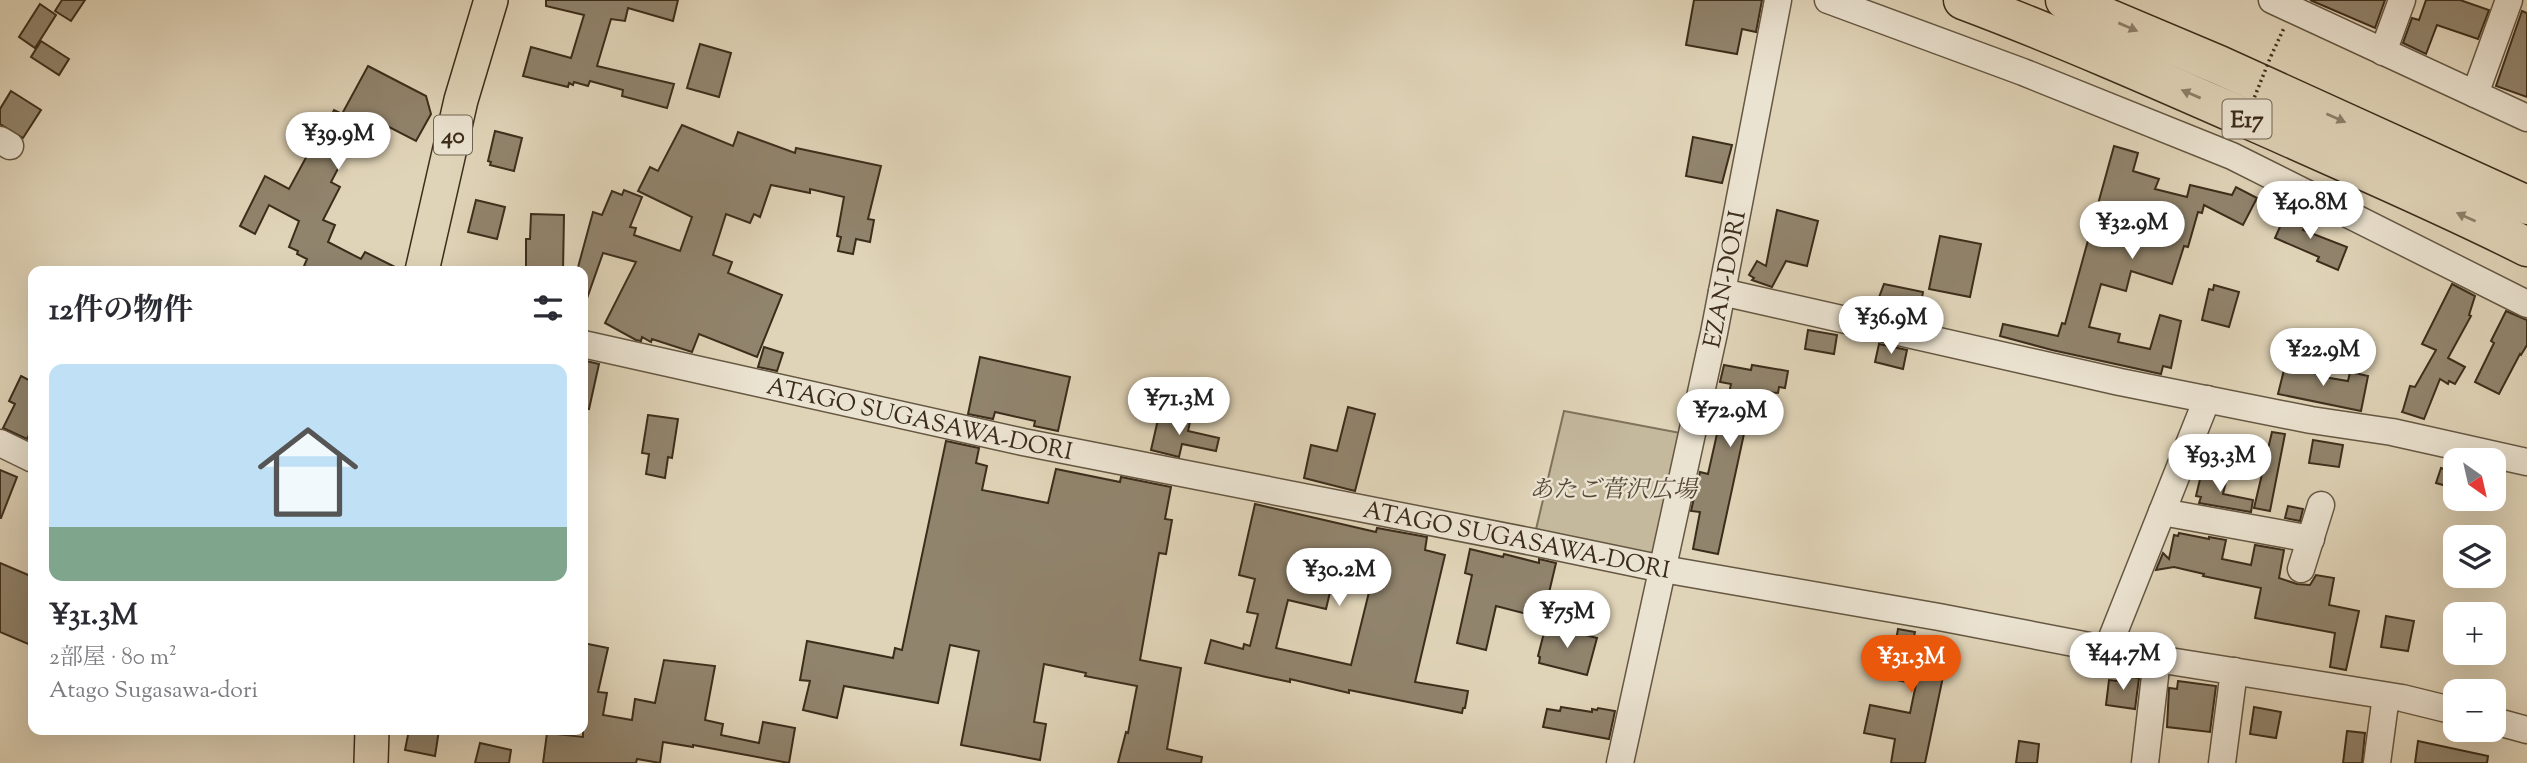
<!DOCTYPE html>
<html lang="ja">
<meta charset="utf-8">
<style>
:root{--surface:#fff;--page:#f7f7f7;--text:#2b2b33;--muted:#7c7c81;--line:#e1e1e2;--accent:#ea580c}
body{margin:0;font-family:"Sorts Mill Goudy","Noto Serif JP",serif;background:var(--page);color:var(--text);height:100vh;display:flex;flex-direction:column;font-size:26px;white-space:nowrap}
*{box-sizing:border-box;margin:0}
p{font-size:23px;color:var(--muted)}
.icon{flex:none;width:38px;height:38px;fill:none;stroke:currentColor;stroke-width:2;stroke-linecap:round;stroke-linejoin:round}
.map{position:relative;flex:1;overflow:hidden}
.drawer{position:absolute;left:28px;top:266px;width:560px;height:469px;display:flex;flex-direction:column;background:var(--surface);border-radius:14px;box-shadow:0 7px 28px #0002}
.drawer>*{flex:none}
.needle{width:46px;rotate:146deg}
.fabs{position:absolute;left:2443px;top:448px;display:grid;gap:14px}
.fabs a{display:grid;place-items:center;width:63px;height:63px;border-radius:14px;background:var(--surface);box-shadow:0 7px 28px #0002;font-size:35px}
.price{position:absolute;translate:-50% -60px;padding:0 16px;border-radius:24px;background:#fff;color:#222;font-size:23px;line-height:46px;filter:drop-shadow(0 2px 4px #0008)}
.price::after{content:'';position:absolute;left:50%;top:42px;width:21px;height:16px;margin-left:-10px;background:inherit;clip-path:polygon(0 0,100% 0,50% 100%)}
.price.active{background:var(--accent);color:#fff}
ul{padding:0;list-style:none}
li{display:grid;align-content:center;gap:14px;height:371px;padding:0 21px}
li+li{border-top:2px solid var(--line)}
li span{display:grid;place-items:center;height:217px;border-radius:14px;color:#555}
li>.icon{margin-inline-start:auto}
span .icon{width:126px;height:126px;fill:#fffc;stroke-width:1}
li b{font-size:30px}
h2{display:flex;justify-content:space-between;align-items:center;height:84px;padding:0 21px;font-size:30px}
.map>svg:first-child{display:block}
</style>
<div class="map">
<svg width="2527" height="763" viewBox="0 0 2527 763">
<rect width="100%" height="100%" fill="#e0d4b8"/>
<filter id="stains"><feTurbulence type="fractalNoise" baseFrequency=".00286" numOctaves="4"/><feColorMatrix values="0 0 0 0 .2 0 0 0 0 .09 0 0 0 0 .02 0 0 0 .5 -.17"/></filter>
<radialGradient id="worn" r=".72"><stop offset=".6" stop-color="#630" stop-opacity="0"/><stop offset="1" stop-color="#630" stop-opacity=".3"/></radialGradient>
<path fill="#c4b89d" stroke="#80725c" stroke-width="2" d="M1564,411L1691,435L1663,569L1533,542Z"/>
<g fill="#91846d" stroke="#3c2d1b" stroke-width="2" fill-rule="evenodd">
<path d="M62,0H85L71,21L55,11Z"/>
<path d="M546,0H678L673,21L628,8L625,21L611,19L597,66L674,84L667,108L622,96L623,90L590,81L588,86L574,82L573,85L569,83L568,87L523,76L531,47L571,58L584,15L546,6Z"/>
<path d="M1694,0H1762L1756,32L1742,29L1737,54L1686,45Z"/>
<path d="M2310,0H2385L2375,28Z"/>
<path d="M2426,0H2460L2489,10L2478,39L2437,25L2426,54L2403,43L2412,18L2419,20Z"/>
<path d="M40,4L56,15L35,48L19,37Z"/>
<path d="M2522,11L2527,13V97L2496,86Z"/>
<path d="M41,41L69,59L59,75L31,57Z"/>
<path d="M700,44L731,53L719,97L687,88Z"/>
<path d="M368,66L426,96L431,114L416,141L366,115L331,182L340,187L323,220L335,225L328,242L361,259L365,252L403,271H302L307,259L297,254L298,251L289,247L299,221L269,205L255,234L240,226L265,176L289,189L322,128L325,129L334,110L342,114Z"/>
<path d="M11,91L41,110L23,138L0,124V109Z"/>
<path d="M682,125L733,146L738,132L795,153L796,148L881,166L868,219L874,220L870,242L856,239L853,254L838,251L841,237L837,236L844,197L810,189V193L771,185L760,217L754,214L750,223L726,214L713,255L732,262L728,273L782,295L757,357L699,334L692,352L652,339L651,342L642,337L641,341L636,340L605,323L636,262L603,253L585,304H583V271H577L593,212L602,215L612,191L622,195L624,190L642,197L630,227L636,228L634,235L680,251L692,217L638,191L650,167L658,171Z"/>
<path d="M495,131L522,138L514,171L490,165L491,162L488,161Z"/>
<path d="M1693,137L1732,145L1722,183L1686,176Z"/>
<path d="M2114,146L2138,153L2133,171L2159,179L2155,189L2187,197L2190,185L2232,195L2236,187L2257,198L2243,225L2204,205L2202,213L2198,212L2188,247L2184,246L2172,284L2131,271L2126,291L2101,284L2089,327L2120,334L2118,342L2150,349L2160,315L2181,321L2171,368L2163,366L2161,374L2052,350L2000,336L2003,324L2058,336L2062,323L2065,324Z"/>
<path d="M476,200L505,207L497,239L468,232Z"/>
<path d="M1777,210L1818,221L1807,266L1786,261L1772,287L1752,280L1754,278L1749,275L1757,261L1766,266Z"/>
<path d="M2287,211L2308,221L2303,230L2347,247L2338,270L2317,261L2319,257L2275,238Z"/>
<path d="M531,214L564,215L563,271H526V239H530Z"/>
<path d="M1940,236L1981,244L1970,297L1929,289Z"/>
<path d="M1884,284L1923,292L1919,314L1909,312V315L1875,308Z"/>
<path d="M2452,284L2475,296L2469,315L2471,316L2448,358L2465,367L2455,384L2449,381L2448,384L2440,379L2424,419L2402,412L2403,410L2410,386L2415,387L2436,350L2422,344Z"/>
<path d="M2214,285L2239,292L2229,327L2202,320L2209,289L2213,290Z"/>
<path d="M2506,311L2527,320V345L2521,355L2520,354L2499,394L2475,382L2494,343L2491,341Z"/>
<path d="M1808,330L1837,335L1834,354L1805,349Z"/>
<path d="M1879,344L1907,350L1903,369L1875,362Z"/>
<path d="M764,347L783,353L777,371L758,367Z"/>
<path d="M980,357L1070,377L1058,431L1034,426L1035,421L995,412L993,419L968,414Z"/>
<path d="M586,361L599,364L589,409L583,408V366Z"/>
<path d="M2286,362L2308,367L2307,372L2319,374L2318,376L2348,381L2350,372L2368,376L2361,411L2278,394Z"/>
<path d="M1724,365L1751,370L1752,365L1788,371L1785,388L1779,387L1778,393L1766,392L1764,408L1750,406L1718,554L1693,549L1700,512L1691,511L1700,472L1708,474L1721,416L1724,417L1731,384L1720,382Z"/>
<path d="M21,376L33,382V427L27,439L3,428L15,404L9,401Z"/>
<path d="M1348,407L1375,414L1355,491L1304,478L1311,445L1337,451Z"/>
<path d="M648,415L678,419L672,458L668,457L665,478L646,474L649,454L642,453Z"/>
<path d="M1159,415L1190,422L1188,431L1219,438L1216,451L1182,444L1179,457L1151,450Z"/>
<path d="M2272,432L2285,434L2270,511L2254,508Z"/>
<path d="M2313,440L2343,445L2339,467L2309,463Z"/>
<path d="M946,441L979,448L976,463L987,466L982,490L1048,503L1056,469L1120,482L1121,477L1171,487L1165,519L1172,520L1166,554L1159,553L1140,660L1181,668L1167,749L1202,757L1201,763H1118L1126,732L1128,733L1137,686L1085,676L1086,673L1044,664L1034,722L1046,724L1040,760L961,745L979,651L950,645L938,703L844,686L837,718L803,710L810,681L800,680L807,641L893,658L895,648L902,650Z"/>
<path d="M2441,468L2455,473L2450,487L2436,483Z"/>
<path d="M0,470L17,477L1,518H0Z"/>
<path d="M2202,471L2227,478L2223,494L2253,500L2251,512L2199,503L2201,497L2196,496Z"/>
<path d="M1255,504L1376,532L1377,528L1427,537L1425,550L1445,555L1415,682L1468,691L1465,708H1463L1462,713L1349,690V693L1290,679V682L1266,677L1205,663L1211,640L1243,649L1244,644L1250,646L1258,614L1247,612L1255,579L1239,575ZM1340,550L1375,558L1370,575L1373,576L1351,665L1276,648L1288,600L1326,609Z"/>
<path d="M2288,506L2303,509L2300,521L2285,518Z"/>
<path d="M2179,533L2209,539V537L2226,540L2222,559L2251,565L2255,545L2284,550L2279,578L2297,584L2310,585L2316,575L2334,578L2329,605L2359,611L2346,670L2330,667L2335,633L2255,618L2261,588L2203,576L2204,574L2174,567L2156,570L2163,553L2169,559L2174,535L2178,536Z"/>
<path d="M1470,549L1503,557L1504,554L1539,563V559L1556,563L1543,618L1496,606L1486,650L1457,643L1472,575L1465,573Z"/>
<path d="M0,563L33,577V646L0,632Z"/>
<path d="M2386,616L2414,621L2408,651L2381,647Z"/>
<path d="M1546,625L1597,638L1587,675L1539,663L1540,657L1538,656Z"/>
<path d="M1898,629L1915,632L1914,636L1950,643L1925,763H1891L1895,739L1864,733L1870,705L1910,713L1916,684L1878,676L1886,644L1895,646Z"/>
<path d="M583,643L608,648L598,692L607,693L603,715L632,720L635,699L655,703L664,660L715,666L705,720L723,724L721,735L759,743L763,722L795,728L789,763L693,745V747L663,742L660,763L637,759L636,763H543L547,733L583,737Z"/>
<path d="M2118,675L2139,678L2135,709L2106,705L2109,680L2117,681Z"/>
<path d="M2178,681L2216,686L2210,732L2167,727L2169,688L2177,689Z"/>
<path d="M1561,707L1592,712V709L1597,710L1598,708L1615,711L1609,739L1543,727L1547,709L1560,711Z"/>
<path d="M2254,707L2281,712L2276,738L2250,734Z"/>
<path d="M409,730H439L435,756L405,750Z"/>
<path d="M2347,731L2365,733L2362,763H2343Z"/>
<path d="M2019,741L2039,744L2037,763H2016Z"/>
<path d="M2418,741L2488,756L2487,763H2415Z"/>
<path d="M480,743L511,750L509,763H475Z"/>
</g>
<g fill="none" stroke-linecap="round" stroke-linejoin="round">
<defs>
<g id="minor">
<path d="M1828,0L2023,72L2232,156L2527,304"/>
<path d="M2272,0L2527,118"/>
<path d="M2383,52L2402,0"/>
<path d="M2475,94L2509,0"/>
<path d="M0,140L10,146"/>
<path d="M1722,292L2120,382L2311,420L2392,432L2527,462"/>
<path id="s1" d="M583,344L1023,442L1533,542L1663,569L1939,617L2157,659L2402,698L2455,711"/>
<path d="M0,443L33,459"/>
<path d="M2162,512L2311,539"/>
<path d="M2301,569L2321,505"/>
<path d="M2107,650L2207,399"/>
<path d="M2494,721L2527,730"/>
<path id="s2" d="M1620,763L1714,333L1778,0"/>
<path d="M2145,763L2157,659"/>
<path d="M2222,763L2234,671"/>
<path d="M2377,763L2386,696"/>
</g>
<g id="major">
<path d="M422,271L461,100L491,0"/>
<path d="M371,763L372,730"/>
</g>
<g id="highway">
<path d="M1963,0C2072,41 2179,89 2286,136C2366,172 2448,207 2527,247"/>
<path d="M2065,0L2219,65L2527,205"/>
</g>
</defs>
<use href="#minor" stroke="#655742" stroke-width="29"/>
<use href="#major" stroke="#3c2d1b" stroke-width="36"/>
<use href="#highway" stroke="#3c2d1b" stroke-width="41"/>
<path stroke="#3c2d1b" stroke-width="3.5" stroke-dasharray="2 3.5" stroke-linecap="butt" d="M2271,56L2284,28"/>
<use href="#minor" stroke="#ebe3d1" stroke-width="26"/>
<use href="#major" stroke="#e0d4b8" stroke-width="33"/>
<use href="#highway" stroke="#e0d4b8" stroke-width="38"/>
<path stroke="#3c2d1b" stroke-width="3.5" stroke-dasharray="2 3.5" stroke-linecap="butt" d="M2238,138L2271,56"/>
</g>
<defs><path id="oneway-solid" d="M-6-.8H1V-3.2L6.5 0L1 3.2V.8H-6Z" transform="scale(1.75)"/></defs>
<g fill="#8e806a">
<use href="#oneway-solid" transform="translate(2128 27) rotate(23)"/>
<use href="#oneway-solid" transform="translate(2191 94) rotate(-157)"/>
<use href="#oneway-solid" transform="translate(2336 118) rotate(24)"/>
<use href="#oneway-solid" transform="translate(2466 217) rotate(-156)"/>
</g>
<g text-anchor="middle" stroke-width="5" stroke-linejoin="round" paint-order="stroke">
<g fill="#ebe3d1" stroke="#706452" stroke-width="2">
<rect x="2222.5" y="99.5" width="49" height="39" rx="5"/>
<rect x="434" y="115.5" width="38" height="39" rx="5"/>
</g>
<g font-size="23" font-weight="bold" fill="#3c2d1b">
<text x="2247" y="127">E17</text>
<text x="453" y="143">40</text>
</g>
<g font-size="24" fill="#3c2d1b" stroke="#ebe3d1">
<text dy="8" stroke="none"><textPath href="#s2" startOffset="495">EZAN-DORI</textPath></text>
<text dy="8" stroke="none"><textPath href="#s1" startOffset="345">ATAGO SUGASAWA-DORI</textPath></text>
<text dy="8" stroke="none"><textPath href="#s1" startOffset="954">ATAGO SUGASAWA-DORI</textPath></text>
</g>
<g font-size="24" font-style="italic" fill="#574935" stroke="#ebe3d1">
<text x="1613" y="497">あたご菅沢広場</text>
</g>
</g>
<rect width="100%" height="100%" filter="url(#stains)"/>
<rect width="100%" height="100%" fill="url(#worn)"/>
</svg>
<div class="fabs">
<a><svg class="needle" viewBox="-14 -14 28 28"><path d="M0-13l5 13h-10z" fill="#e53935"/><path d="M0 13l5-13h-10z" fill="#7c7c81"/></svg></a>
<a><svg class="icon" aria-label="layers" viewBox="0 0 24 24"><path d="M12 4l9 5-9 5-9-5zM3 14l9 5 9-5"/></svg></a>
<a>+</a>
<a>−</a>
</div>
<b class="price" style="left:338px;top:172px">¥39.9M</b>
<b class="price" style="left:2310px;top:241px">¥40.8M</b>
<b class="price" style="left:2132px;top:261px">¥32.9M</b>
<b class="price" style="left:1891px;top:356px">¥36.9M</b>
<b class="price" style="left:2323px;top:388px">¥22.9M</b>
<b class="price" style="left:1179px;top:437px">¥71.3M</b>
<b class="price" style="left:1730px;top:449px">¥72.9M</b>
<b class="price" style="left:2220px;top:494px">¥93.3M</b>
<b class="price" style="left:1339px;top:608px">¥30.2M</b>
<b class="price" style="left:1567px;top:650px">¥75M</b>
<b class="price" style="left:2123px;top:692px">¥44.7M</b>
<b class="price active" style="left:1911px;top:695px">¥31.3M</b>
<section class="drawer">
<h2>12件の物件<svg class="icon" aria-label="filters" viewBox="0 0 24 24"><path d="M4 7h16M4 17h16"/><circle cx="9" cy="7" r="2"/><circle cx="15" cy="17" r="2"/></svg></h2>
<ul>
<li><span style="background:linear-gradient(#bfe0f5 75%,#7fa58c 0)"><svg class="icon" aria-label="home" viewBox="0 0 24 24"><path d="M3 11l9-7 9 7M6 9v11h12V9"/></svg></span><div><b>¥31.3M</b><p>2部屋 · 80 m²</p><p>Atago Sugasawa-dori</p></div></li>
</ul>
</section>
</div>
